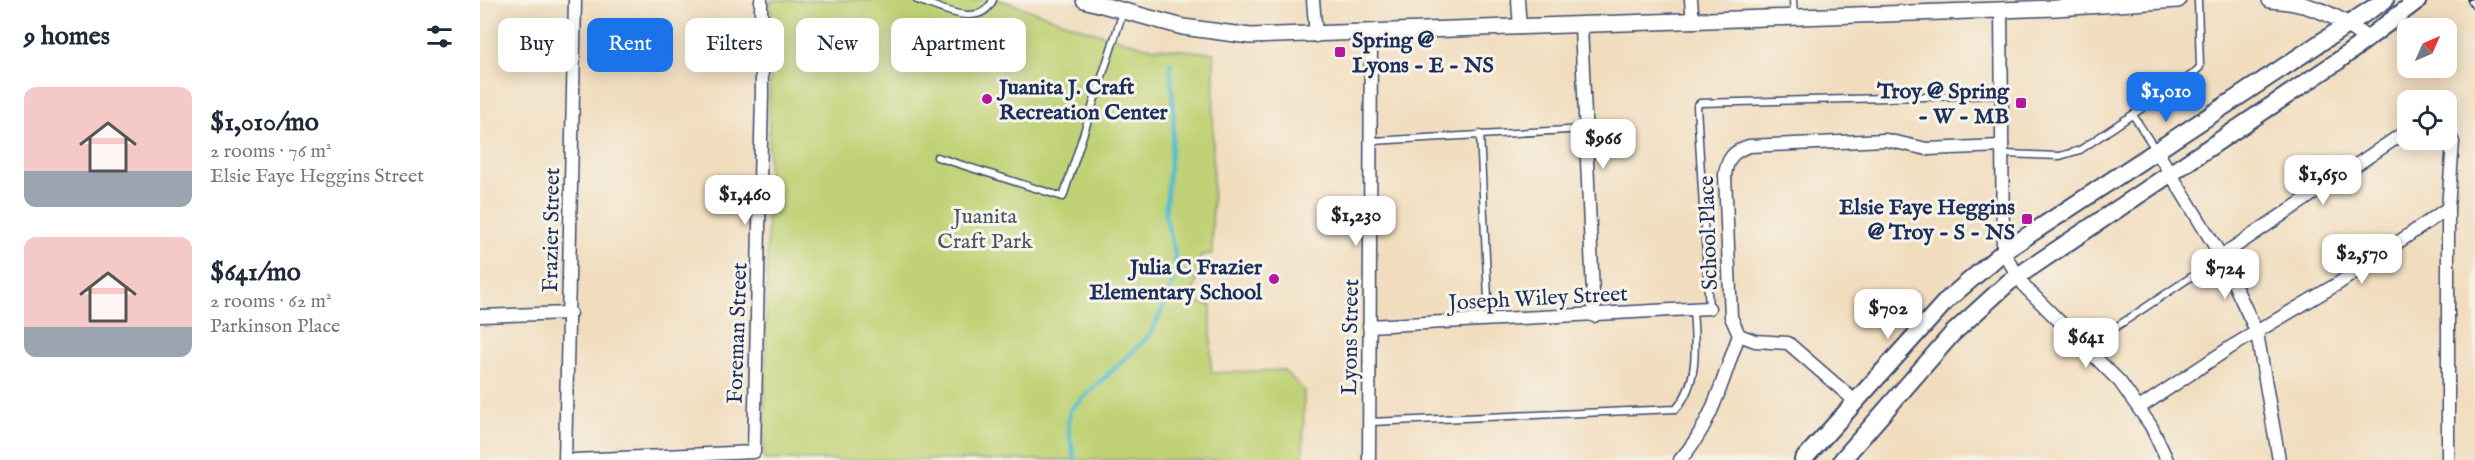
<!DOCTYPE html>
<meta charset="utf-8">
<style>
:root{--surface:#fff;--page:#f6f6f7;--text:#1f2937;--muted:#747a83;--accent:#1a73e8}
body{margin:0;font-family:"IM FELL English",serif;background:var(--page);color:var(--text);height:100vh;display:flex;flex-direction:column;font-size:22px;white-space:nowrap}
*{box-sizing:border-box;margin:0}
p{font-size:20px;color:var(--muted)}
.icon{flex:none;width:33px;height:33px;fill:none;stroke:currentColor;stroke-width:2;stroke-linecap:round;stroke-linejoin:round}
.map{position:relative;flex:1;overflow:hidden}
.details{display:flex;flex-direction:column;background:var(--surface);width:480px}
.details>*{flex:none}
.top-card{position:absolute;left:18px;top:18px;width:570px;height:54px;display:flex;gap:12px}
.needle{width:39px;rotate:45deg}
.buttons{position:absolute;left:1917px;top:18px;display:grid;gap:12px}
.buttons a{display:grid;place-items:center;width:60px;height:60px;border-radius:12px;background:var(--surface);box-shadow:0 3px 15px #0003;font-size:30px}
.price{position:absolute;translate:-50% -51px;padding:0 14px;border-radius:12px;background:#fff;color:#222;font-size:20px;line-height:39px;filter:drop-shadow(0 2px 3px #0008)}
.price::after{content:'';position:absolute;left:50%;top:36px;width:18px;height:14px;margin-left:-9px;background:inherit;clip-path:polygon(0 0,100% 0,50% 100%)}
.price.active{background:var(--accent);color:#fff}
ul{padding:0;list-style:none}
li{display:flex;align-items:center;gap:18px;height:150px;padding:0 24px}
li span{display:grid;place-items:center;flex:none;width:168px;height:120px;border-radius:12px;color:#555}
li>.icon{margin-inline-start:auto}
span .icon{width:72px;height:72px;fill:#fffc;stroke-width:1}
li b{font-size:26px}
h2{display:flex;justify-content:space-between;align-items:center;height:72px;padding:0 24px;font-size:26px}
.pill{padding:0 21px;border-radius:12px;background:var(--surface);box-shadow:0 3px 15px #0003;font-size:21px;line-height:54px}
.pill.active{background:var(--accent);color:#fff}
main{display:flex;flex:1;min-height:0}
.map>svg:first-child{display:block}
</style>
<main>
<section class="details">
<h2>9 homes<svg class="icon" aria-label="filters" viewBox="0 0 24 24"><path d="M4 7h16M4 17h16"/><circle cx="9" cy="7" r="2"/><circle cx="15" cy="17" r="2"/></svg></h2>
<ul>
<li><span style="background:linear-gradient(#f6c9c9 70%,#9aa5b1 0)"><svg class="icon" aria-label="home" viewBox="0 0 24 24"><path d="M3 11l9-7 9 7M6 9v11h12V9"/></svg></span><div><b>$1,010/mo</b><p>2 rooms · 76 m²</p><p>Elsie Faye Heggins Street</p></div></li>
<li><span style="background:linear-gradient(#f6c9c9 75%,#9aa5b1 0)"><svg class="icon" aria-label="home" viewBox="0 0 24 24"><path d="M3 11l9-7 9 7M6 9v11h12V9"/></svg></span><div><b>$641/mo</b><p>2 rooms · 62 m²</p><p>Parkinson Place</p></div></li>
</ul>
</section>
<div class="map">
<svg width="1995" height="460" viewBox="0 0 1995 460">
<rect width="100%" height="100%" fill="#f7f3e8"/>
<filter id="ink" filterUnits="userSpaceOnUse"><feTurbulence type="fractalNoise" baseFrequency=".0167" numOctaves="2"/><feDisplacementMap in="SourceGraphic" scale="12" xChannelSelector="R" yChannelSelector="G"/><feConvolveMatrix kernelMatrix="1 2 1 2 8 2 1 2 1" color-interpolation-filters="sRGB"/></filter>
<filter id="wash" filterUnits="userSpaceOnUse"><feTurbulence type="fractalNoise" baseFrequency=".008" numOctaves="4" result="noise"/><feDisplacementMap in="SourceGraphic" scale="24" xChannelSelector="R" yChannelSelector="G"/><feGaussianBlur stdDeviation="1.35" result="paint"/><feColorMatrix in="noise" values="0 0 0 0 0 0 0 0 0 0 0 0 0 0 0 0 0 1.4 0 .05"/><feComposite in="paint" operator="in"/></filter>
<g filter="url(#wash)">
<rect width="100%" height="100%" fill="#f1ddbe"/>
<path fill="#c0d275" stroke="#6e806a" stroke-width="1.5" d="M291,0H521L607,30L667,47L734,53L732,254L721,255L712,302L731,305V373L803,370L824,390L823,460H284Z"/>
<g fill="none" stroke-linecap="round" stroke-linejoin="round">
<path stroke="#52becd" stroke-width="4.5" d="M595,460L588,429L590,410L670,335L688,297L695,273V254L685,215L694,121L690,63"/>
</g>
</g>
<g filter="url(#ink)">
<g fill="none" stroke-linecap="round" stroke-linejoin="round">
<defs>
<g id="service">
<path d="M437,0C460,7 499,30 513,0"/>
<path d="M1313,0L1314,17"/>
<path d="M1653,115L1675,149"/>
<path d="M1000,134L1009,319"/>
<path d="M892,141L1106,129"/>
<path d="M1523,154L1580,156L1600,150L1713,74L1720,67L1718,0"/>
<path d="M457,157L583,197L643,12"/>
<path d="M1229,308L1217,106L1220,103L1521,95"/>
<path d="M1606,347L1741,257"/>
<path d="M890,422L1196,409C1220,382 1215,343 1213,309"/>
</g>
<g id="minor">
<path d="M833,0L836,36"/>
<path d="M1038,0L1040,28"/>
<path d="M1211,0L1213,22"/>
<path d="M1521,10L1523,252L1546,288L1640,382L1671,426L1687,460"/>
<path d="M1101,26L1114,316"/>
<path d="M1966,128L1973,142L1968,208V460"/>
<path d="M1676,150L1741,256L1777,333L1799,460"/>
<path d="M1741,256L1928,130"/>
<path d="M0,316L90,313"/>
<path d="M889,326L1229,308"/>
<path d="M1259,335L1275,341L1308,343L1375,401"/>
<path d="M1659,408L1751,347L1859,283L1968,208"/>
<path d="M85,460L95,0"/>
<path d="M95,460L274,452L282,94L281,0"/>
<path d="M889,460L891,34"/>
<path d="M1200,460C1233,423 1242,380 1259,335L1251,317L1245,175C1247,159 1253,151 1269,146L1406,140L1447,149L1522,146"/>
</g>
<g id="tertiary">
<path d="M604,0L703,27L770,36L1576,8L1698,0"/>
<path d="M1790,0C1826,2 1860,15 1887,40"/>
</g>
<g id="secondary">
<path d="M1323,460L1467,300L1523,252L1905,0"/>
<path d="M1362,460L1472,334L1529,282L1858,61L1938,0"/>
</g>
</defs>
<use href="#service" stroke="#3b496c" stroke-width="9"/>
<use href="#minor" stroke="#3b496c" stroke-width="15"/>
<use href="#tertiary" stroke="#3b496c" stroke-width="18"/>
<use href="#secondary" stroke="#3b496c" stroke-width="20"/>
<use href="#service" stroke="#fff" stroke-width="6"/>
<use href="#minor" stroke="#fff" stroke-width="12"/>
<use href="#tertiary" stroke="#fff" stroke-width="15"/>
<use href="#secondary" stroke="#fff" stroke-width="16"/>
<defs>
<path id="rail" d="M1990,0L1995,8"/>
</defs>
<use href="#rail" stroke="#1b2f5e" stroke-width="7"/>
<use href="#rail" stroke="#f7f3e8" stroke-width="4.5" stroke-dasharray="14" stroke-linecap="butt"/>
</g>
</g>
<g fill="#b5179e" stroke="#f7f3e8" stroke-width="2">
<rect x="854" y="46" width="12" height="12" rx="3"/>
<circle cx="507" cy="99" r="6"/>
<rect x="1535" y="97" width="12" height="12" rx="3"/>
<rect x="1541" y="213" width="12" height="12" rx="3"/>
<circle cx="794" cy="279" r="6"/>
</g>
<g text-anchor="middle" stroke-width="6" stroke-linejoin="round" paint-order="stroke">
<g font-size="22" font-weight="bold" fill="#1b2f5e" stroke="#f7f3e8" text-anchor="end">
<text x="872" y="47" text-anchor="start">Spring @<tspan x="872" dy="25">Lyons - E - NS</tspan></text>
<text x="519" y="94" text-anchor="start">Juanita J. Craft<tspan x="519" dy="25">Recreation Center</tspan></text>
<text x="1529" y="98">Troy @ Spring<tspan x="1529" dy="25">- W - MB</tspan></text>
<text x="1535" y="214">Elsie Faye Heggins<tspan x="1535" dy="25">@ Troy - S - NS</tspan></text>
<text x="782" y="274">Julia C Frazier<tspan x="782" dy="25">Elementary School</tspan></text>
</g>
<g font-size="22" fill="#445864" stroke="#f7f3e8">
<text x="505" y="223">Juanita<tspan x="505" dy="25">Craft Park</tspan></text>
</g>
<g font-size="22" fill="#1b2f5e" stroke="#f7f3e8">
<text transform="translate(70 230) rotate(-89)" y="8">Frazier Street</text>
<text transform="translate(1227 233) rotate(-92)" y="8">School Place</text>
<text transform="translate(1058 297) rotate(-3)" y="8">Joseph Wiley Street</text>
<text transform="translate(256 333) rotate(-88)" y="8">Foreman Street</text>
<text transform="translate(869 337) rotate(-89)" y="8">Lyons Street</text>
</g>
</g>
</svg>
<div class="buttons">
<a><svg class="needle" viewBox="-14 -14 28 28"><path d="M0-13l5 13h-10z" fill="#e53935"/><path d="M0 13l5-13h-10z" fill="#747a83"/></svg></a>
<a><svg class="icon" aria-label="locate" viewBox="0 0 24 24"><circle cx="12" cy="12" r="6"/><path d="M12 2v4M12 18v4M2 12h4M18 12h4"/></svg></a>
</div>
<b class="price active" style="left:1686px;top:123px">$1,010</b>
<b class="price" style="left:1123px;top:170px">$966</b>
<b class="price" style="left:1843px;top:206px">$1,650</b>
<b class="price" style="left:265px;top:226px">$1,460</b>
<b class="price" style="left:876px;top:247px">$1,230</b>
<b class="price" style="left:1882px;top:285px">$2,570</b>
<b class="price" style="left:1745px;top:300px">$724</b>
<b class="price" style="left:1408px;top:340px">$702</b>
<b class="price" style="left:1606px;top:369px">$641</b>
<div class="top-card">
<a class="pill">Buy</a>
<a class="pill active">Rent</a>
<a class="pill">Filters</a>
<a class="pill">New</a>
<a class="pill">Apartment</a>
</div>
</div>
</main>
